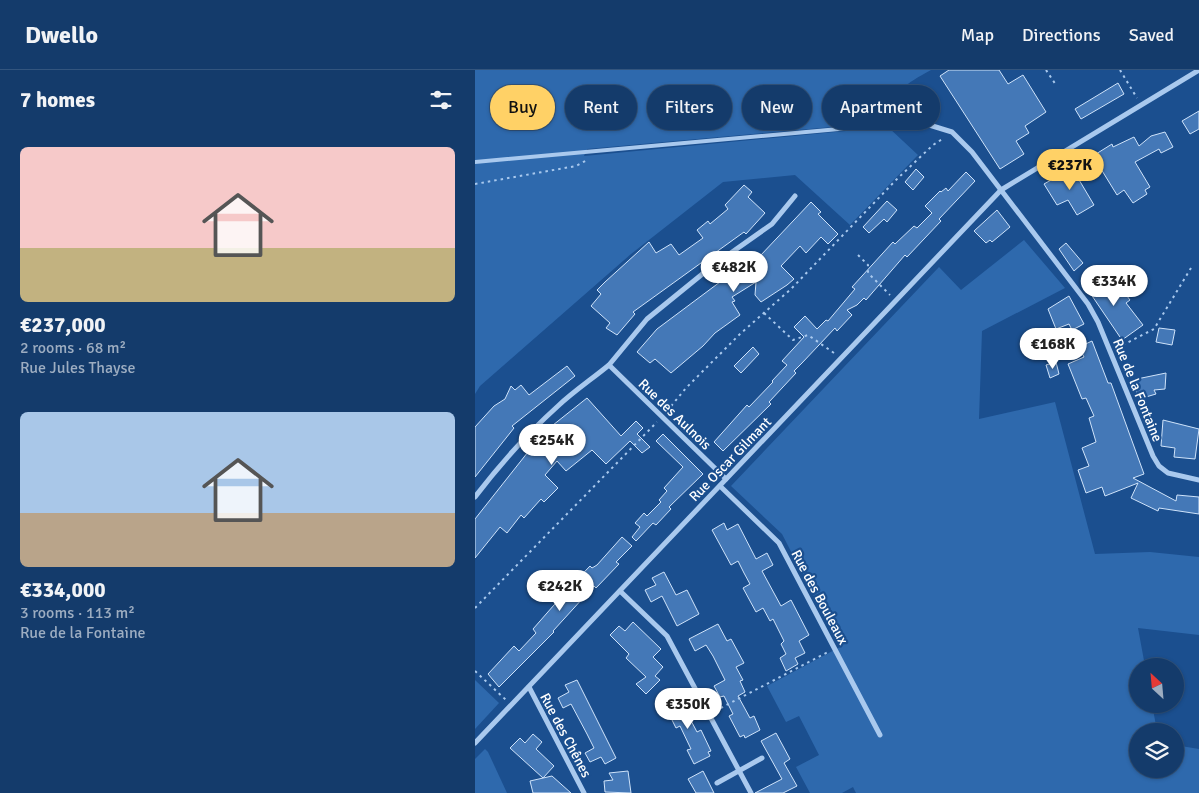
<!DOCTYPE html>
<meta charset="utf-8">
<style>
:root{--surface:#143b6b;--page:#1d4271;--text:#f1f3f6;--muted:#9dadc1;--line:#33557e;--accent:#ffd166}
body{margin:0;font-family:Signika,sans-serif;background:var(--page);color:var(--text);height:100vh;display:flex;flex-direction:column;font-size:19px;white-space:nowrap}
*{box-sizing:border-box;margin:0}
p{font-size:16px;color:var(--muted)}
.icon{flex:none;width:28px;height:28px;fill:none;stroke:currentColor;stroke-width:2;stroke-linecap:round;stroke-linejoin:round}
.map{position:relative;flex:1;overflow:hidden}
.details{display:flex;flex-direction:column;background:var(--surface);width:475px}
.details>*{flex:none}
.top-card{position:absolute;left:15px;top:15px;width:475px;height:45px;display:flex;gap:10px}
.needle{width:32px;rotate:334deg}
.fabs{position:absolute;left:654px;top:588px;display:grid;gap:10px}
.fabs a{display:grid;place-items:center;width:55px;height:55px;border-radius:50%;background:var(--surface);box-shadow:0 1px 4px #0004,0 0 0 1px var(--line);font-size:25px}
.price{position:absolute;translate:-50% -42px;padding:0 11px;border-radius:18px;background:#fff;color:#222;font-size:16px;line-height:32px;filter:drop-shadow(0 1px 2px #0008)}
.price::after{content:'';position:absolute;left:50%;top:30px;width:15px;height:11px;margin-left:-8px;background:inherit;clip-path:polygon(0 0,100% 0,50% 100%)}
.price.current{background:var(--accent);color:#111}
ul{padding:0;list-style:none}
li{display:grid;align-content:center;gap:10px;height:265px;padding:0 20px}
li span{display:grid;place-items:center;height:155px;border-radius:8px;color:#555}
li>.icon{margin-inline-start:auto}
span .icon{width:90px;height:90px;fill:#fffc;stroke-width:1}
li b{font-size:21px}
h2{display:flex;justify-content:space-between;align-items:center;height:60px;padding:0 20px;font-size:21px}
.tag{padding:0 18px;border-radius:22px;background:var(--surface);box-shadow:0 1px 4px #0004,0 0 0 1px var(--line);font-size:18px;line-height:45px}
.tag.current{background:var(--accent);color:#111}
header{display:flex;align-items:center;gap:30px;box-sizing:border-box;height:70px;padding:0 25px;background:var(--surface);border-bottom:1px solid var(--line)}
header strong{font-size:24px}
nav{display:flex;gap:28px;margin-inline-start:auto;font-size:18px}
main{display:flex;flex:1;min-height:0}
.map>svg:first-child{display:block}
</style>
<header>
<strong>Dwello</strong>
<nav><a>Map</a><a>Directions</a><a>Saved</a></nav>
</header>
<main>
<section class="details">
<h2>7 homes<svg class="icon" aria-label="filters" viewBox="0 0 24 24"><path d="M4 7h16M4 17h16"/><circle cx="9" cy="7" r="2"/><circle cx="15" cy="17" r="2"/></svg></h2>
<ul>
<li><span style="background:linear-gradient(#f6c9c9 65%,#c2b280 0)"><svg class="icon" aria-label="home" viewBox="0 0 24 24"><path d="M3 11l9-7 9 7M6 9v11h12V9"/></svg></span><div><b>€237,000</b><p>2 rooms · 68 m²</p><p>Rue Jules Thayse</p></div></li>
<li><span style="background:linear-gradient(#a9c7e8 65%,#b9a48a 0)"><svg class="icon" aria-label="home" viewBox="0 0 24 24"><path d="M3 11l9-7 9 7M6 9v11h12V9"/></svg></span><div><b>€334,000</b><p>3 rooms · 113 m²</p><p>Rue de la Fontaine</p></div></li>
</ul>
</section>
<div class="map">
<svg width="724" height="723" viewBox="0 0 724 723">
<rect width="100%" height="100%" fill="#1b4f8f"/>
<g fill="#2e69ad">
<path d="M0,0H456C431,14 416,21 413,52L112,79L109,86L413,57L443,85L375,155L320,105L248,112L156,184L5,316L0,324Z"/>
<path d="M549,170L590,218L507,261L504,349L580,332L620,484L675,482L724,487V565L663,558L670,596H662V634H677L682,661H662V699H700V675L724,679V723H381L378,717L367,723H335L321,697L344,685L324,646L311,652L292,616L365,577L307,464L256,416L464,197L486,220Z"/>
<path d="M0,610L24,633L0,659Z"/>
<path d="M10,679L13,682L32,723H0V689Z"/>
</g>
<g fill="#4478b7" stroke="#cfe3fa">
<path d="M474,0H524L533,14L548,5L571,42L550,56L554,63L541,71L549,84L525,99L465,6Z"/>
<path d="M643,13L649,24L606,49L600,39Z"/>
<path d="M724,41V59L715,64L707,51Z"/>
<path d="M690,62L698,77L686,83L684,79L660,92L675,117L670,120L672,124L658,133L649,120L642,125L626,99L621,102L613,89L637,74L638,77L659,67L664,76L676,66Z"/>
<path d="M597,98L619,135L602,145L593,130L582,135L569,114Z"/>
<path d="M441,99L449,107L438,120L430,112Z"/>
<path d="M491,102L500,111L464,149L466,151L432,187L430,185L391,230L389,228L382,235L372,240L377,245L362,261L360,258L327,293L319,301L321,303L294,332L296,334L248,381L239,372L272,335L274,337L298,312L297,311L312,295L307,291L329,267L319,257L330,246L342,259L351,250L353,251L380,219L377,217L418,172L420,174L439,156L442,158L457,143L450,136L465,121L466,122L471,118L473,121Z"/>
<path d="M269,115L277,122L273,127L290,143L271,164L269,162L158,242L160,244L142,265L131,258L135,253L116,236L126,224L122,220L130,212L174,172L181,183L196,174L204,185L228,168L222,160L233,151L235,154L253,139L250,135Z"/>
<path d="M412,131L422,140L412,152L409,149L394,163L388,157Z"/>
<path d="M336,132L346,142L343,144L363,164L353,174L346,167L331,183L325,176L306,196L319,209L312,215L286,232L280,225L281,212L257,227L260,231L257,232L265,245L240,263L228,276L196,303L180,289L175,293L162,282L182,259L253,206L284,185L285,186Z"/>
<path d="M522,140L535,157L517,172L515,170L511,173L499,161Z"/>
<path d="M591,173L608,193L599,201L584,179Z"/>
<path d="M622,204L637,225L646,218L655,230L651,233L668,255L647,270L609,214Z"/>
<path d="M594,226L609,254L597,260L594,254L581,259L573,239Z"/>
<path d="M684,258L700,260L697,275L681,272Z"/>
<path d="M617,271L633,313H636L669,404L658,408L701,431L702,425L724,427V444L684,438L683,441L656,428L663,413L630,426L627,417L611,423L603,400L614,396L607,378L621,372L614,348L619,346L611,328L607,329L593,294L609,287L604,277Z"/>
<path d="M278,277L284,284L266,303L259,296Z"/>
<path d="M581,292L584,304L575,308L571,295Z"/>
<path d="M92,296L100,306L37,356L39,358L0,407V357L19,336L30,329L36,316L40,320L46,315L54,325Z"/>
<path d="M691,303L690,319L679,320L681,324L664,329L657,310Z"/>
<path d="M112,328L146,366L161,351L168,358L162,364L175,377L167,383L155,371L131,394L117,380L91,401L82,391L70,405L83,418L69,432L66,429L49,448L46,445L32,463L25,457L0,488V449L68,363Z"/>
<path d="M688,350L724,359L720,389L699,387L700,378L686,376Z"/>
<path d="M188,364L228,404L194,437L196,439L181,455L178,453L161,471L157,467L165,457L160,453L169,443L172,446L186,432L184,430L192,421L189,418L208,397L181,371Z"/>
<path d="M249,453L252,460L263,454L281,489L292,483L298,495L287,501L306,536L316,530L334,565L324,571L330,583L320,588L323,594L311,601L305,588L311,584L306,574L309,571L298,549L295,551L288,538L281,542L268,518L275,514L269,503L263,491L256,495L237,460Z"/>
<path d="M147,467L157,476L141,492L144,494L121,518L119,516L78,561L79,562L24,617L13,604L39,576L44,581L61,563L58,559L93,519L115,496L117,498L122,495Z"/>
<path d="M189,502L201,525L212,520L224,544L202,556L187,526L176,532L170,520L181,515L177,508Z"/>
<path d="M158,552L186,579L178,587L188,597L180,606L185,610L171,624L161,614L171,607L151,588L154,584L135,565L144,556L150,561Z"/>
<path d="M243,554L252,571L256,569L269,593L261,597L268,610L265,611L270,622L263,626L275,648L279,646L285,660L270,668L269,665L265,667L254,646L258,644L249,626L245,627L239,616L250,610L238,586L231,575L220,581L214,569Z"/>
<path d="M102,610L141,688L130,694L126,687L115,692L110,683L119,678L112,664L96,634L88,638L83,628L94,622L90,615Z"/>
<path d="M199,626L201,629L204,628L222,662L226,660L236,681L233,682L235,686L219,694L212,680L216,679L205,656L201,658L188,632Z"/>
<path d="M301,663L315,689L309,693L322,716L308,723H280L307,709L286,671Z"/>
<path d="M58,664L67,672L61,679L79,696L68,708L35,678L45,668L50,673Z"/>
<path d="M153,701L156,723L130,722L129,711L138,710L134,703Z"/>
<path d="M228,701L239,723H221L213,709Z"/>
<path d="M77,706L96,723H58L55,711Z"/>
</g>
<g fill="none" stroke-linecap="round" stroke-linejoin="round">
<g stroke="#a9c9ee" stroke-width="2" stroke-dasharray="2.5 4" stroke-linecap="butt">
<path d="M571,0L581,15"/>
<path d="M645,0L662,28"/>
<path d="M0,114L101,96L112,90"/>
<path d="M383,185L393,195V203L415,225"/>
<path d="M289,243L318,270L333,265L359,283"/>
<path d="M642,278L679,259L716,198"/>
<path d="M192,341L211,318L265,264L316,219L422,109L458,75L469,68"/>
<path d="M0,538L182,352"/>
<path d="M0,601L31,630"/>
<path d="M240,641L353,582"/>
</g>
<path stroke="#a9c9ee" stroke-width="4" d="M0,92L408,55L451,54"/>
<g stroke="#a9c9ee" stroke-width="5">
<path d="M451,54L477,62L497,82L613,234L623,252L678,386L684,396L693,403L724,410"/>
<path d="M134,295L172,249L236,197L297,154L320,126"/>
<path d="M245,416L304,473L405,665"/>
<path d="M0,427C25,394 52,364 83,336C99,321 117,309 134,295L251,409"/>
<path d="M145,521L192,566L276,723"/>
<path d="M54,617L109,723"/>
<path d="M0,673L526,120L724,0"/>
<path d="M242,713L287,688"/>
</g>
</g>
<g text-anchor="middle" stroke-width="4.5" stroke-linejoin="round" paint-order="stroke">
<g font-size="14" fill="#fff" stroke="#1b4f8f">
<text transform="translate(663 320) rotate(68)" y="5">Rue de la Fontaine</text>
<text transform="translate(200 344) rotate(44)" y="5">Rue des Aulnois</text>
<text transform="translate(255 389) rotate(-46)" y="5">Rue Oscar Gilmant</text>
<text transform="translate(345 527) rotate(62)" y="5">Rue des Bouleaux</text>
<text transform="translate(91 665) rotate(62)" y="5">Rue des Chênes</text>
</g>
</g>
</svg>
<div class="fabs">
<a><svg class="needle" viewBox="-14 -14 28 28"><path d="M0-13l5 13h-10z" fill="#e53935"/><path d="M0 13l5-13h-10z" fill="#9dadc1"/></svg></a>
<a><svg class="icon" aria-label="layers" viewBox="0 0 24 24"><path d="M12 4l9 5-9 5-9-5zM3 14l9 5 9-5"/></svg></a>
</div>
<b class="price current" style="left:595px;top:121px">€237K</b>
<b class="price" style="left:259px;top:223px">€482K</b>
<b class="price" style="left:639px;top:237px">€334K</b>
<b class="price" style="left:578px;top:300px">€168K</b>
<b class="price" style="left:77px;top:396px">€254K</b>
<b class="price" style="left:85px;top:542px">€242K</b>
<b class="price" style="left:213px;top:660px">€350K</b>
<div class="top-card">
<a class="tag current">Buy</a>
<a class="tag">Rent</a>
<a class="tag">Filters</a>
<a class="tag">New</a>
<a class="tag">Apartment</a>
</div>
</div>
</main>
